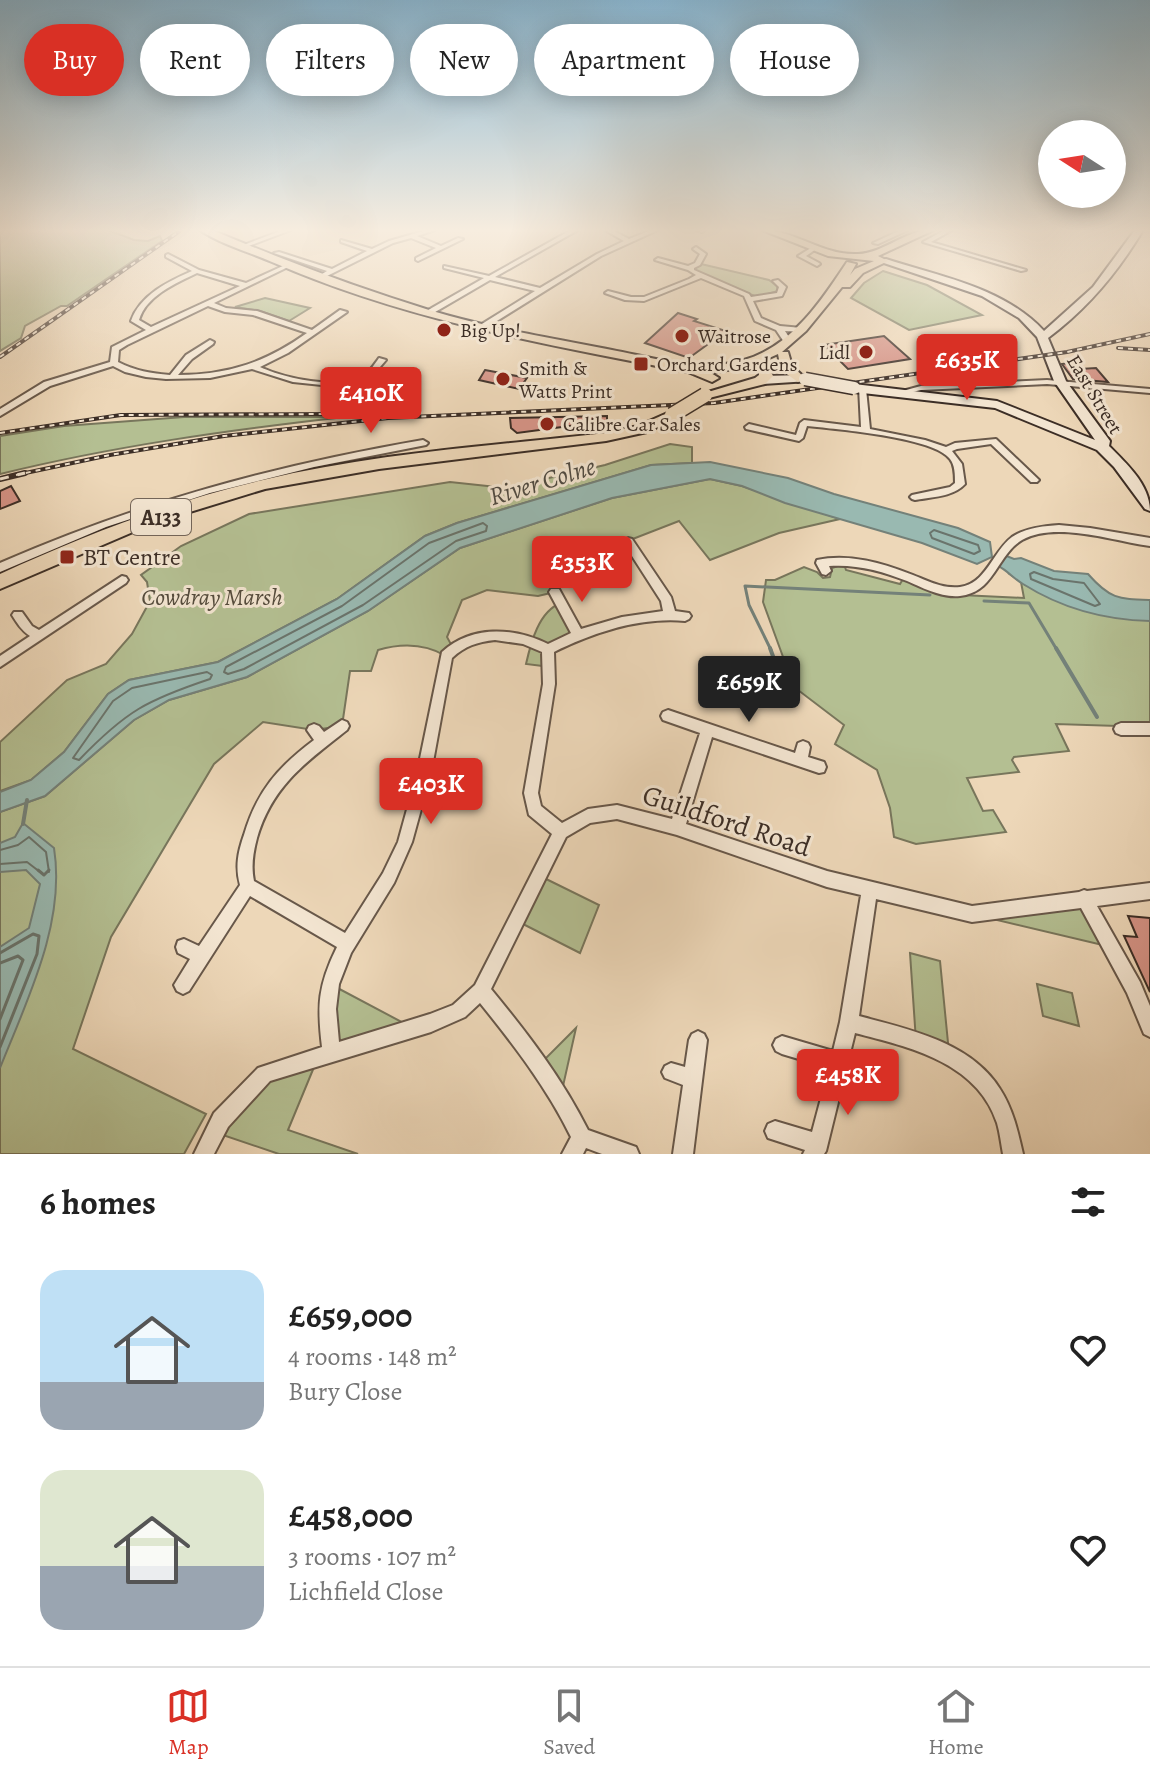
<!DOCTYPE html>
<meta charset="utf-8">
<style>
:root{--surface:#fff;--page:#f2f2f2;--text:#222;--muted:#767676;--line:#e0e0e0;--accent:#d93025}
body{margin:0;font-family:Alegreya,serif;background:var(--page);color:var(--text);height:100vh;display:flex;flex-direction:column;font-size:30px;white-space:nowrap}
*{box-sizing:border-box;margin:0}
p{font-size:26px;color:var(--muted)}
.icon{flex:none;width:44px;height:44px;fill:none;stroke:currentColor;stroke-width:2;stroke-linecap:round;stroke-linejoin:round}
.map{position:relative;height:1154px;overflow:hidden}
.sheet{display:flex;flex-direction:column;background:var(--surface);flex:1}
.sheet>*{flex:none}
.top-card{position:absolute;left:24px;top:24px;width:1102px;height:72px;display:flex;gap:16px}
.needle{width:52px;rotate:282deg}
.tools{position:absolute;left:1038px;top:120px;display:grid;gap:16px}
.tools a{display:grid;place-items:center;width:88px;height:88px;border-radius:50%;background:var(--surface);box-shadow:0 4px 20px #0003;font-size:40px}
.price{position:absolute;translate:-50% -68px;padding:0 18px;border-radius:8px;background:var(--accent);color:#fff;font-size:26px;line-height:52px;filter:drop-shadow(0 2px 4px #0008)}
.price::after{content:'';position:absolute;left:50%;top:48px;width:24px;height:18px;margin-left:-12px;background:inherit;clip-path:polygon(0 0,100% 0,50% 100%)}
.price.selected{background:#222;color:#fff}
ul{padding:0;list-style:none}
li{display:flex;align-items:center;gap:24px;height:200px;padding:0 40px}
li span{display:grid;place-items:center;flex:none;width:224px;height:160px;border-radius:24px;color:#555}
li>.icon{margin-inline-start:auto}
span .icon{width:96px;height:96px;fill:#fffc;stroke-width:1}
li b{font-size:34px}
h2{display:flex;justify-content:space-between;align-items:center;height:96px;padding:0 40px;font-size:34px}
.tag{padding:0 28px;border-radius:36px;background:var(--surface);box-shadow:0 4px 20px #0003;font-size:28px;line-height:72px}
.tag.selected{background:var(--accent);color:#fff}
.tabs{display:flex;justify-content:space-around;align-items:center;height:112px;border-top:2px solid var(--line);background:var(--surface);font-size:22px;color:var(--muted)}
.tabs a{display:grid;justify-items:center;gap:4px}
.tabs .selected{color:var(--accent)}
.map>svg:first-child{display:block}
</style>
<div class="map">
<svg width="1150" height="1154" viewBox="0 0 1150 1154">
<rect width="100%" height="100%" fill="#edd7b8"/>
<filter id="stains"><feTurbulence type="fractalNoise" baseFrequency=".0025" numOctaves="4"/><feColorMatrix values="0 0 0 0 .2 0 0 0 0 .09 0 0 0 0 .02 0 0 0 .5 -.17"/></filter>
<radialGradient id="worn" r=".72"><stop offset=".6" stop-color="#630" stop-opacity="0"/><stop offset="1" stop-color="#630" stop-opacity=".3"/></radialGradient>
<g fill="#b4bf92" stroke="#78765c" stroke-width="2">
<path d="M0,230H108L134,240L148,241L160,236L162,241L67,306H61L25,326L21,338L0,351Z"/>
<path d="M701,264L769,280L777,286L778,291L757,297L693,270Z"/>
<path d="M883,271L927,285L982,315L909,330L851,298L864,283Z"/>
<path d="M265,298L310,308L289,321L260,311L235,307Z"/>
<path d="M184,417H345C229,430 114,446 0,474V436L64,426Z"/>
<path d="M670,444L692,447V463L651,465L457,523L425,536L337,599L218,662L129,680L108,694L64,752L31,780L0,791V742L67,680L106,664L132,634L150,601L147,582L141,575L181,546L249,514L450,482L506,488L605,465Z"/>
<path d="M710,479L742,486L840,519L779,533L710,560L679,521L545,573L555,592L538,596L487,590L462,600L447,637L453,648L446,656C424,643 402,643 378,650L371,671H350L342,726L314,730L263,722L214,764L111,937L73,1049L206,1114L184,1154H0V812L45,796L134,720L169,700L247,677L368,611L460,548L612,498Z"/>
<path d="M844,564L846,570L900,584L903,579L961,595L1024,598L1021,582L1008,573L1024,583L1025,585L1150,620V727L1056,724L1069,751L1014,757L1012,760L1019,772L967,778L983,811L993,810L1006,832L916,844L894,837L890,808L877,770L835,744L844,725L794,687L763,602L766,580H775L804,567L817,572L823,578L830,577L832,568Z"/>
<path d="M561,603L578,634L548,649L551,667L526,664C531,642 539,611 561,603Z"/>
<path d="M538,875L599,905L580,953L517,921Z"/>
<path d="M1084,898L1111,947L972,914Z"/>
<path d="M910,953L940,961L949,1053L916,1041Z"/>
<path d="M330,984L413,1028L331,1051Z"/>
<path d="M1037,984L1072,993L1079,1026L1043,1016Z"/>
<path d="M576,1028L561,1095L540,1064Z"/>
<path d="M319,1055L288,1130L358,1154H279L214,1132L264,1074Z"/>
</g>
<g fill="#99b9b1" stroke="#748179" stroke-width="2">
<path d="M710,462L788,478L834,494L958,528L990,542L992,557L977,564L922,543L785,503L742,486L710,479L612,498L460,548L368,611L247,677L169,700L134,720L45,796L0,812V792L31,780L64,752L108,694L129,680L218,662L337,599L425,536L457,523L651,465Z"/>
<path d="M1004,555L1014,559L1021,558L1054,571L1088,574C1110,599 1118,599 1150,600V621C1106,620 1061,608 1023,584C1014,579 1007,570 998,566Z"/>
<path d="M23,823L54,848C66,923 27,1000 0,1068V947L29,928L40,884L26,870L0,872V843L15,837Z"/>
</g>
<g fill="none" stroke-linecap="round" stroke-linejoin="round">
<g stroke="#6a746c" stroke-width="2">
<path d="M483,523L487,526L486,531L456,541L363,605L244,669L228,674L224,672L226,667L342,606L429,543Z"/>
<path d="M934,530L978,545L980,551L974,554L932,538L930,533Z"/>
<path d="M1034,572L1053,579L1084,583L1100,604L1095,606L1031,579L1030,574Z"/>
<path d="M207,672L212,675L210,679C147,700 126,711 79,760L73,758L113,701L132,688Z"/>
<path d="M0,850L18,845L29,837L46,852L49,872"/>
<path d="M0,864L27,862L40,872"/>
</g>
<g stroke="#6a746c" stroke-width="3">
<path d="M38,870L44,875L49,870"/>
<path d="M0,953L33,934L39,936L37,954L0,1047"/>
<path d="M0,963L18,956L23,960L0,1019"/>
</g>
<g stroke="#748179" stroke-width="3">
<path d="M984,601L1029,603L1057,650"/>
<path d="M771,650L749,605L745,586L930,595"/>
</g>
<g stroke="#748179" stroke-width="4">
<path d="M770,648L781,678L774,685L778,696"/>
<path d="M1056,648L1097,717"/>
<path d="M23,824L27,800"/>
</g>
</g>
<g fill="#d59386" stroke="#3c2e26" stroke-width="2">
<path d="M678,313L697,319L694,321L726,331L689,358L645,343Z"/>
<path d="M884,336L910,359L848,369L824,345Z"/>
<path d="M1076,362L1080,369L1096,368L1108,382L1073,379L1062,364Z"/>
<path d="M485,370L527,378L519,389L479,380Z"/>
<path d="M607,416V421L517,433L511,428L510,418Z"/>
<path d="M11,486L20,501L0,509V491Z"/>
<path d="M1128,916L1150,918V992L1124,936L1137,937Z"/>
</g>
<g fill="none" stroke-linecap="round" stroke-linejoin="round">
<defs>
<g id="street">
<path d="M283,230H291L246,247L241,246Z"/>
<path d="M427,230H435L417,236L441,246L458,238L463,239L418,261L416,260V258L436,248L411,238L393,243L319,280L317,279V277L327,271L274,253L279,252L332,269L367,251L341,242V240L372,249L389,241Z"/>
<path d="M571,230H578L495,277L540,288L597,254L624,241L605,230H612L629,239L651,230H658L601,256L484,329L477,327L535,291L490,280L430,315L423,313L484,278L444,268V266L489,276Z"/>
<path d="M696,230H705L702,232Z"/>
<path d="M901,230H908L878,244L873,243Z"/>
<path d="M945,230H952L931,242L1026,270L1021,271L923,242Z"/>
<path d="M814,246L819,247L806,256L819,263L820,264L817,266L798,256Z"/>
<path d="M696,247L706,254L700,265L694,268V270L749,294L751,297L777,293L779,287L773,281L778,280L786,287L782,296L753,301L761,318L780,326L802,328V332L785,331L791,340L784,342L776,330L755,321L744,296L701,278L644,301L625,300L605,293L608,291L631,297H644L689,279L696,275L688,270L655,260L658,258L688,266L695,263L700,254L693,249Z"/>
<path d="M168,254L199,270L246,283L285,265L290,266L214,303L226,308L257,311L312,330L340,310L347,312L288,353L260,367C284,378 337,390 362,377C369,373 374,365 379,358L386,360L368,381L341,387L293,382L252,369L210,378L166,379L146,377L125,372L113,366L50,386L0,416V409L44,382L110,362L112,347L146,330L131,321C140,295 169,281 192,271L166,257V255ZM197,273L240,286L151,327L139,320C146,296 176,283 197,273ZM208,306L225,312L253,315L307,333C266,362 229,375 178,375L192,359L213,344L214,342L210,340L186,355L170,375C151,373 135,371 118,362L119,350L127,345Z"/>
<path d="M1047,380L1150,389V393L1047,384L921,390L899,395L895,393L921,386Z"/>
<path d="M859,387H865L866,389L870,429L925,440L946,447L955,443L996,439L1039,480L1037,482H1031L991,444L957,449L952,451L962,464L965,484C953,497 932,497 915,500L912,499L910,497L912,495L950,487L955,483C955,475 955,465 950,459C935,438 844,430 817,427L807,426L803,438L799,441L746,429L745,427L749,424L796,435L800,423L804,420L861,427Z"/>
<path d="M423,440L428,443L426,445L314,467L210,493L106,527L0,572V563C140,502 273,466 423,440Z"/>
<path d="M1059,525L1090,528L1150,538V546C1114,541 1055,521 1022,540C996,556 995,592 960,596C942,598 923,588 907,581C882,571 856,564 829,566L831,571L826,575L822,574L816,563L817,560C849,553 883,563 913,575C928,581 943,589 960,587C986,584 993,551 1012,537C1025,528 1043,526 1059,525Z"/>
<path d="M628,538L632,539L671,597L675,611L689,613L691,616L689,619L685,621C640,617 595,632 554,652L555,684L538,793L541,806L562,823L588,809L617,805L672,819L700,733L663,720L661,716L663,712L668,710L795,753L798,743L803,741L808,743L810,747L808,757L824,762L826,767L824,772L819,773L712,737L686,824L827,871L972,906L1079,892L1084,890L1087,891L1150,883V899L1097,906L1140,982L1150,1006V1037L1144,1034L1127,993L1081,908L972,922L876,899L859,1016C908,1029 971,1042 1000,1089C1013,1109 1018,1132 1023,1154H1003C1001,1144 1000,1133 997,1123C977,1062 909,1047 855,1033L826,1151L824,1154H803L805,1150L768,1138L765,1131L768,1124L775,1121L812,1132L829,1068L782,1054L776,1051L773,1045L776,1039L782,1036L833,1051L840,1022L861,895L827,887L677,835L617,819L590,823L566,837L491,989C528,1034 562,1078 588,1130L636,1147L639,1154H602L586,1148L583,1154H562L571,1137C547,1088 514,1045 480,1003L465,1017L431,1032L270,1081L228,1127L214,1154H194L214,1113L258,1068L322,1047C317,1005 318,986 337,947L250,896L189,991L183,994L177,991L174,985L190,959L178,953L176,947L178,941L184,939L199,946L240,885C235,867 238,852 244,835C257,791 278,767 314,740L307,730L309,726L314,724L319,726L324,732L342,720L347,722L349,726L347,730C306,762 272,786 257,838C253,853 251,866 254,881L345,933L383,873L398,842L417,773L442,652C471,625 513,627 548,644L571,633L549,592L551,589H559L581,629L622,617L663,611L661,601L623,542ZM495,640L523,644L542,652L543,684L524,793L529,815L552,834L475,985L453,1005L430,1014L339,1042L336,1009L339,984L351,953L394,883L412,842L431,773L452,658C465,646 477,642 495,640Z"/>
<path d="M122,576L126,577L128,580L126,583L0,667V656L30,636C22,631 17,623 12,615L14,612H22L32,626L39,630Z"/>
<path d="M1121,723H1150V735H1121L1116,733L1114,729L1116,725Z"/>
<path d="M698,1031L704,1034L707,1040L693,1154H673L683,1085L665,1078L662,1072L665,1066L671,1063L685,1067L689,1040L692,1034Z"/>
</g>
<g id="secondary">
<path d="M1135,230H1143C1118,272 1088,308 1048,338L1066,381L1110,441L1109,446C1127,464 1150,485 1150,511L1145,509L1114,467L1097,450L995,408L854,392L848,388L854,384L997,401L1095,440L1054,381L1037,337L1019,318L982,296L878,261L886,259C941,277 1003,287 1044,331L1093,287Z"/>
<path d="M805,375L811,379L809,381L763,384L757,380L763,376Z"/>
</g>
<g id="primary">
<path d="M200,230H212C283,260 355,287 429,310C488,328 551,338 612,350C655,358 701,373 744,360C791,347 822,300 847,262L856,264L850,275L855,269L874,261L828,256L762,230C795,230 823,256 858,254C885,253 907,228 934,230L878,256L888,261L863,273L850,287H842L806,331L782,352H788L792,366L805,378L798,382L781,370L778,354L754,365L711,373L719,378L712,382L688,372C547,345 405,320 272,262C249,252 220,244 200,230Z"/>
<path d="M764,367L769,368L773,376L765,384L705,399L698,395L755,378L759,375V368Z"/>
<path d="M672,411L679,415L677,418L647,432L606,441L379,469L265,489L154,523L0,589V574C85,535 172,501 263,480C375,453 492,446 606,433L638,426Z"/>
</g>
</defs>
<use href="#street" stroke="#68584a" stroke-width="4"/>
<use href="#secondary" stroke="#3c2e26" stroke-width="4"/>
<use href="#primary" stroke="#3c2e26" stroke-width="4"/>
<use href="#street" fill="#f3e5d1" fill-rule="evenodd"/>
<use href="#secondary" fill="#f3e5d1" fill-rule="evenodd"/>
<use href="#primary" fill="#edd7b8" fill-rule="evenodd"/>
<defs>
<g id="rail-far1">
<path d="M1118,348L1150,350"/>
<path d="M0,357L181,230"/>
<path d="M0,433L121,415L335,414"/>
<path d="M16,475L110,455L224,436L388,418L714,403L1067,352L1150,334"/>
</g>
<path id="rail" d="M0,479L25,473"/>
</defs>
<use href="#rail-far1" stroke="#3c2e26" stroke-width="4"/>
<use href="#rail" stroke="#3c2e26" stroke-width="6"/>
<use href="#rail-far1" stroke="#f3e5d1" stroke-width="2" stroke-dasharray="5" stroke-linecap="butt"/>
<use href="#rail" stroke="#f3e5d1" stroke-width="3" stroke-dasharray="9" stroke-linecap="butt"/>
<defs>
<path id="secondary-bridge" d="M805,379L854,388"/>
<path id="primary-bridge" d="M672,415L705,395"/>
</defs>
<use href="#secondary-bridge" stroke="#3c2e26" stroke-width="15" stroke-linecap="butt"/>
<use href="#primary-bridge" stroke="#3c2e26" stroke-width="17" stroke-linecap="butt"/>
<use href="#secondary-bridge" stroke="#f3e5d1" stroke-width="12"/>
<use href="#primary-bridge" stroke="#edd7b8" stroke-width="14"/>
</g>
<linearGradient id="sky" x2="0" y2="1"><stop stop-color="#88b6d2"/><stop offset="0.59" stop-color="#f7eddf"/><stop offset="1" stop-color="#f7eddf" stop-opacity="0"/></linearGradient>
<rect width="1150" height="391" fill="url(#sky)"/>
<g fill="#8f2418" stroke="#f3e5d1" stroke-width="3">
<circle cx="444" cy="330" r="8"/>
<circle cx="682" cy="336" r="8"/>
<circle cx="866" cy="352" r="8"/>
<rect x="633" y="356" width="16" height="16" rx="4"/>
<circle cx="503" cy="379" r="8"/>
<circle cx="547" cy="424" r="8"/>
<rect x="59" y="549" width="16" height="16" rx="4"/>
</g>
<g text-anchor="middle" stroke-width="6" stroke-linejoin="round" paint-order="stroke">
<g font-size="20" fill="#3c2e26" stroke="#f3e5d1" text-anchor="start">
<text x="460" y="337">Big Up!</text>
<text x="698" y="343">Waitrose</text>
<text x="850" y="359" text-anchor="end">Lidl</text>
<text x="657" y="371">Orchard Gardens</text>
<text x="519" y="375">Smith &amp;<tspan x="519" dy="23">Watts Print</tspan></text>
<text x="563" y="431">Calibre Car Sales</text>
</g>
<g font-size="20" fill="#3c2e26" stroke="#f3e5d1">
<text transform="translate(1095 394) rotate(59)" y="7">East Street</text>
</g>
<rect fill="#f3e5d1" stroke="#736559" stroke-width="2" x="131" y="499" width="60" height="36" rx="6"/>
<g font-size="22" font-weight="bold" fill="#3c2e26">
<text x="161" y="525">A133</text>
</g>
<g font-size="24" fill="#3c2e26" stroke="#f3e5d1" text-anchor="start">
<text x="83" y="565">BT Centre</text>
</g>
<g font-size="24" font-style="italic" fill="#544b3c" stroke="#f3e5d1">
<text x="212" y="605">Cowdray Marsh</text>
</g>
<g font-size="26" font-style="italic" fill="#4f4a42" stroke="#f3e5d1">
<text transform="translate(542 481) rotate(-17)" y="9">River Colne</text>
</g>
<g font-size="28" fill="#3c2e26" stroke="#f3e5d1">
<text transform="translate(727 820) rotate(18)" y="10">Guildford Road</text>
</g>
</g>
<rect width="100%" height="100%" filter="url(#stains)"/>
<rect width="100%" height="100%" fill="url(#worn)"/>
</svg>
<div class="tools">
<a><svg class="needle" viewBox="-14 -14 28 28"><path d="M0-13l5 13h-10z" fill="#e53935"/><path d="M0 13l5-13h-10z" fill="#767676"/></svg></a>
</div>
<b class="price" style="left:967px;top:402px">£635K</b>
<b class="price" style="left:371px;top:435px">£410K</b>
<b class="price" style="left:582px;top:604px">£353K</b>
<b class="price selected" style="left:749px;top:724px">£659K</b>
<b class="price" style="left:431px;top:826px">£403K</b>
<b class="price" style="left:848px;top:1117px">£458K</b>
<div class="top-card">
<a class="tag selected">Buy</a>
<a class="tag">Rent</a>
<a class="tag">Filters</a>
<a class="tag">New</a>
<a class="tag">Apartment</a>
<a class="tag">House</a>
</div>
</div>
<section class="sheet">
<h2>6 homes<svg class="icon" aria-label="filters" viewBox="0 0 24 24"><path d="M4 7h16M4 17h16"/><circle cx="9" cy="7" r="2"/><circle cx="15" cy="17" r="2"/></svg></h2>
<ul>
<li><span style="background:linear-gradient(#bfe0f5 70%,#9aa5b1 0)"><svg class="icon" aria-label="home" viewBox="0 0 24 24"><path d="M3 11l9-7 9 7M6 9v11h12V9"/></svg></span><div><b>£659,000</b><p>4 rooms · 148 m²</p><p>Bury Close</p></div><svg class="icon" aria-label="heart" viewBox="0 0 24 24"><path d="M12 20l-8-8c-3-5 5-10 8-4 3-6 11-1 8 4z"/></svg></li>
<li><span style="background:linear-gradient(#dfe7d0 60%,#9aa5b1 0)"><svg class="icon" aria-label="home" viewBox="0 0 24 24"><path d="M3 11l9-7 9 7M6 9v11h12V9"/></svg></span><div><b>£458,000</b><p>3 rooms · 107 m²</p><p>Lichfield Close</p></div><svg class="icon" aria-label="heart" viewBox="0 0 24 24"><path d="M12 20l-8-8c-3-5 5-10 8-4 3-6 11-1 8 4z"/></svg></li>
</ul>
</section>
<nav class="tabs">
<a class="selected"><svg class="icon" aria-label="map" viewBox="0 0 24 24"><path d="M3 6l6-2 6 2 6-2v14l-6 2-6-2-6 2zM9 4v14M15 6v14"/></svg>Map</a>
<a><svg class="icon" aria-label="saved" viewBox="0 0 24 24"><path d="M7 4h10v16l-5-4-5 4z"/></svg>Saved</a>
<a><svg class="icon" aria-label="home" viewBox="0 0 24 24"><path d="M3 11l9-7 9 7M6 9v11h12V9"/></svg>Home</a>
</nav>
